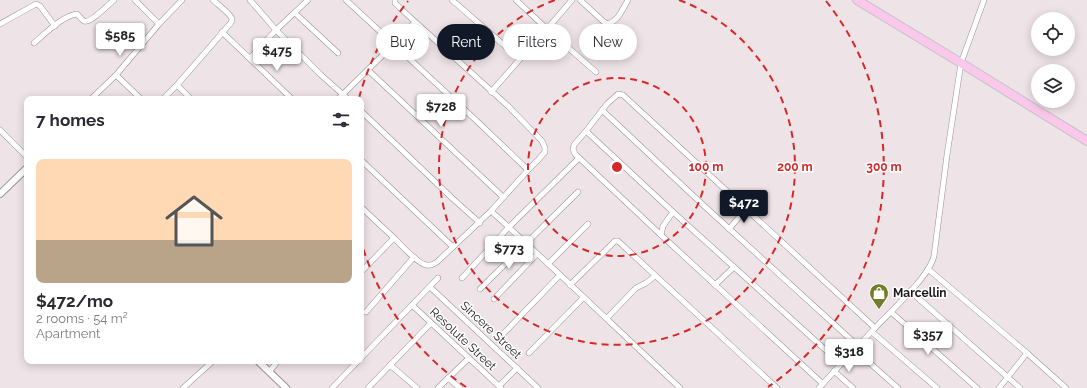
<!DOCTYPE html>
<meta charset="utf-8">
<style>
:root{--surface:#fff;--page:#f7f7f7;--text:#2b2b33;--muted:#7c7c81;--line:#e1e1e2;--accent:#111827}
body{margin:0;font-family:Raleway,sans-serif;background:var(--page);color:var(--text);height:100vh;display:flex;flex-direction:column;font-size:15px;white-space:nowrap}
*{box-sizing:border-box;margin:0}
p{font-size:13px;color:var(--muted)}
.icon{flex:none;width:22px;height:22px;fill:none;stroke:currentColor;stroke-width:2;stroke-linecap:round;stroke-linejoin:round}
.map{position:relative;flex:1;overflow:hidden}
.details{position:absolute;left:24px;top:96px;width:340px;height:268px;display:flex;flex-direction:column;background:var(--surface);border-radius:8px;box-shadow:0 2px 10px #0003}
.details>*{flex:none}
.top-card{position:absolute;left:376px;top:24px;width:380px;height:36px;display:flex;gap:8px}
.tools{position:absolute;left:1031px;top:12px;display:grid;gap:8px}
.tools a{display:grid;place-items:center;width:44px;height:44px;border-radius:50%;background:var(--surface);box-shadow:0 2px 10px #0003;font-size:20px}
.price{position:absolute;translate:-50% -34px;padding:0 9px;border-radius:4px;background:#fff;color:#222;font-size:13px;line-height:26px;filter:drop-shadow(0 1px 2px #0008)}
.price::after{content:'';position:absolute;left:50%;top:24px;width:12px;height:9px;margin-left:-6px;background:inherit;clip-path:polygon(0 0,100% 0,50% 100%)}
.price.selected{background:var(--accent);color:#fff}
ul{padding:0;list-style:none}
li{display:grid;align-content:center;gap:8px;height:212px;padding:0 12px}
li+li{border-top:1px solid var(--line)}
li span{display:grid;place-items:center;height:124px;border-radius:8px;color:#555}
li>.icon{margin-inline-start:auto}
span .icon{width:72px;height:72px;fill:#fffc;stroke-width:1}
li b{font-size:17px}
h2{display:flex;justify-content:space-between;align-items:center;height:48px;padding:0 12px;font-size:17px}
.chip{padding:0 14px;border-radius:18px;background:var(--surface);box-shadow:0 2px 10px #0003;font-size:14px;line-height:36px}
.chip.selected{background:var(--accent);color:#fff}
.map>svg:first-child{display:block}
</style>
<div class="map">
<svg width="1087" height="388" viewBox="0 0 1087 388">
<rect width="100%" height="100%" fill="#eee3e6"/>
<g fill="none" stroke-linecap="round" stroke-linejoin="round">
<defs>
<g id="minor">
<path d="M135,0L159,24L182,0"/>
<path d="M250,0L276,30L321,75L348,99"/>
<path d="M346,0L480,124L528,170"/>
<path d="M452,0L520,59L491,92"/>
<path d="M516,0L547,29L520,59"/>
<path d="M572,0L547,29L596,72"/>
<path d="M580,0L604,22L608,24C619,20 622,10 628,0"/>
<path d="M295,13L338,53"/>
<path d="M0,24L36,4L40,6L55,26"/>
<path d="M222,32L292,99"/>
<path d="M34,43C46,33 62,16 77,14C79,16 82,20 84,21C90,24 109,4 114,0"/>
<path d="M250,58L276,30L308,0"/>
<path d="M368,70L503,197"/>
<path d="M116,75L141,99"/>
<path d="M177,85L229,25C230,24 232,21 232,19C231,14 217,4 213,0"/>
<path d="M91,99L116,75L159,24"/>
<path d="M163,99L177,85L191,99"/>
<path d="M338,99L394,44L415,22"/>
<path d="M602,110L701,203L858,346"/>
<path d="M361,111L452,198L480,223"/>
<path d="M0,130L27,157"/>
<path d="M586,131L673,212L734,267L841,364"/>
<path d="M361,160L453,247"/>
<path d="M361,207L394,238"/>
<path d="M491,211C555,269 617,329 680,388"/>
<path d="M729,229L746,209"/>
<path d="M661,235L663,226L673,212"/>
<path d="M548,264L588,224"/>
<path d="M928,269L1027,353L1066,388"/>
<path d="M361,272L394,238C400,244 419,265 427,265C431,266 434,264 437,262L491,211L528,170L538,160L545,152V148L542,141L509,107L401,9L395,3V0"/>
<path d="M462,278L509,227L579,158"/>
<path d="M570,285L615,241H618L777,388"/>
<path d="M715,285L734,267"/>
<path d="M430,287L538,388"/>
<path d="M480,289L578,192"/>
<path d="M910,291L1020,388"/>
<path d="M494,299L537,254"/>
<path d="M412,305L501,388"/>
<path d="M366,312L414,257"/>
<path d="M891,312L977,388"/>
<path d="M607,318L636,288L646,283L655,276"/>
<path d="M872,332L937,388"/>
<path d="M503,334L560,275"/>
<path d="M855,350L898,388"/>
<path d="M529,353L583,298"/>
<path d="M361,358L438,278"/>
<path d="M390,365L417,388"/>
<path d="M834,371L853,388"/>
<path d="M269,372L278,361"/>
<path d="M448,378L460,388"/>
<path d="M823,384L661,235L575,154L573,149L574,145L586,131L607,104L618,94L623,95L875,328"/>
<path d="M499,386L517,368"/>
<path d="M183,388L213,361"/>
<path d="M332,388L358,361"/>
<path d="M368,388L431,323"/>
<path d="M438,388L469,358"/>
<path d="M819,388C838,367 857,347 876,327C892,310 929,277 934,256L947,155L961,63L984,0"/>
<path d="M999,388L1027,353"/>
</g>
<g id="tertiary">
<path d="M0,194L27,168"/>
<path d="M258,361L286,388"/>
</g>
<path id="primary" d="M857,0L961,63L1087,141"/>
</defs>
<use href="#minor" stroke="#9b9193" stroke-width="6"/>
<use href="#tertiary" stroke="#9b9193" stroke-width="8"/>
<use href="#primary" stroke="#c4c3c3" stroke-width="10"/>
<use href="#minor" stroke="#fff" stroke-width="5"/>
<use href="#tertiary" stroke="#fff" stroke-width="6"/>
<use href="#primary" stroke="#fac8eb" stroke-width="8"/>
</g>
<g fill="none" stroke="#d62828" stroke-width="2" stroke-dasharray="7 5">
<circle cx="617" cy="167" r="89"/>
<path d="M679 0A178 178 0 1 1 555 0"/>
<path d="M466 387A267 267 0 0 1 362 245M359 98A267 267 0 0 1 408 1M826 1A267 267 0 0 1 768 387"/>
</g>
<defs>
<symbol id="shop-pin" viewBox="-11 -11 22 30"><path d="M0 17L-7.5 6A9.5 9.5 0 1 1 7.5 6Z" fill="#747e2a" stroke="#fff"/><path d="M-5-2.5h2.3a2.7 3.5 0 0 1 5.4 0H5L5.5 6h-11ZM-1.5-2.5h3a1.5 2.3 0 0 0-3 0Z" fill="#fff"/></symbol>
</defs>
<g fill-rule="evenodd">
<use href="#shop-pin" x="868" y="282" width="22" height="30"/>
</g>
<g text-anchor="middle" stroke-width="3" stroke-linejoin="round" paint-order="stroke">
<g font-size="12" font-weight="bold" fill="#1d191a" stroke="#fff" text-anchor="start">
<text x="893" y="297">Marcellin</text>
</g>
<g font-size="12" fill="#1d191a" stroke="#fff">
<text transform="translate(491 330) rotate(43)" y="4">Sincere Street</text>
<text transform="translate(463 339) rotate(43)" y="4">Resolute Street</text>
</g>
</g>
<circle cx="617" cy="167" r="6" fill="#d62828" stroke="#fff" stroke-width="2"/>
<g font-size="12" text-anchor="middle" font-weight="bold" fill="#d62828" stroke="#fff" stroke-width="3" stroke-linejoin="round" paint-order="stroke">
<text x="706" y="171">100 m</text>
<text x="795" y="171">200 m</text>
<text x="884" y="171">300 m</text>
</g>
</svg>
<div class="tools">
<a><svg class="icon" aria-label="locate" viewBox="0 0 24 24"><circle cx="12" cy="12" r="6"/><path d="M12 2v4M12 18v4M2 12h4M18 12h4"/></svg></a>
<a><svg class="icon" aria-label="layers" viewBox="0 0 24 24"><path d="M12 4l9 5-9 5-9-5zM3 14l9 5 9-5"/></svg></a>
</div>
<b class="price" style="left:120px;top:57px">$585</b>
<b class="price" style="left:277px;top:72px">$475</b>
<b class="price" style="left:441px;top:128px">$728</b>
<b class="price selected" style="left:744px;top:224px">$472</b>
<b class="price" style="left:509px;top:270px">$773</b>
<b class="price" style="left:928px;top:356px">$357</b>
<b class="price" style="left:849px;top:373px">$318</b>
<div class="top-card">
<a class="chip">Buy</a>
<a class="chip selected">Rent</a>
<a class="chip">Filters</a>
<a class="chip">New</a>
</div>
<section class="details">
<h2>7 homes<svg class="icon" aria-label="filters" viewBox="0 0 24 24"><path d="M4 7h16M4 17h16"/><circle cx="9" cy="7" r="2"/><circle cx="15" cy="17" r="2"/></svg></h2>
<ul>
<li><span style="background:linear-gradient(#ffd9b3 65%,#b9a48a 0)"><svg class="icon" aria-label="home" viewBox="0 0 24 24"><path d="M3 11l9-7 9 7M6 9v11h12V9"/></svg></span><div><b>$472/mo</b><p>2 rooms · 54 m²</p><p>Apartment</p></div></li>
</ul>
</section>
</div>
